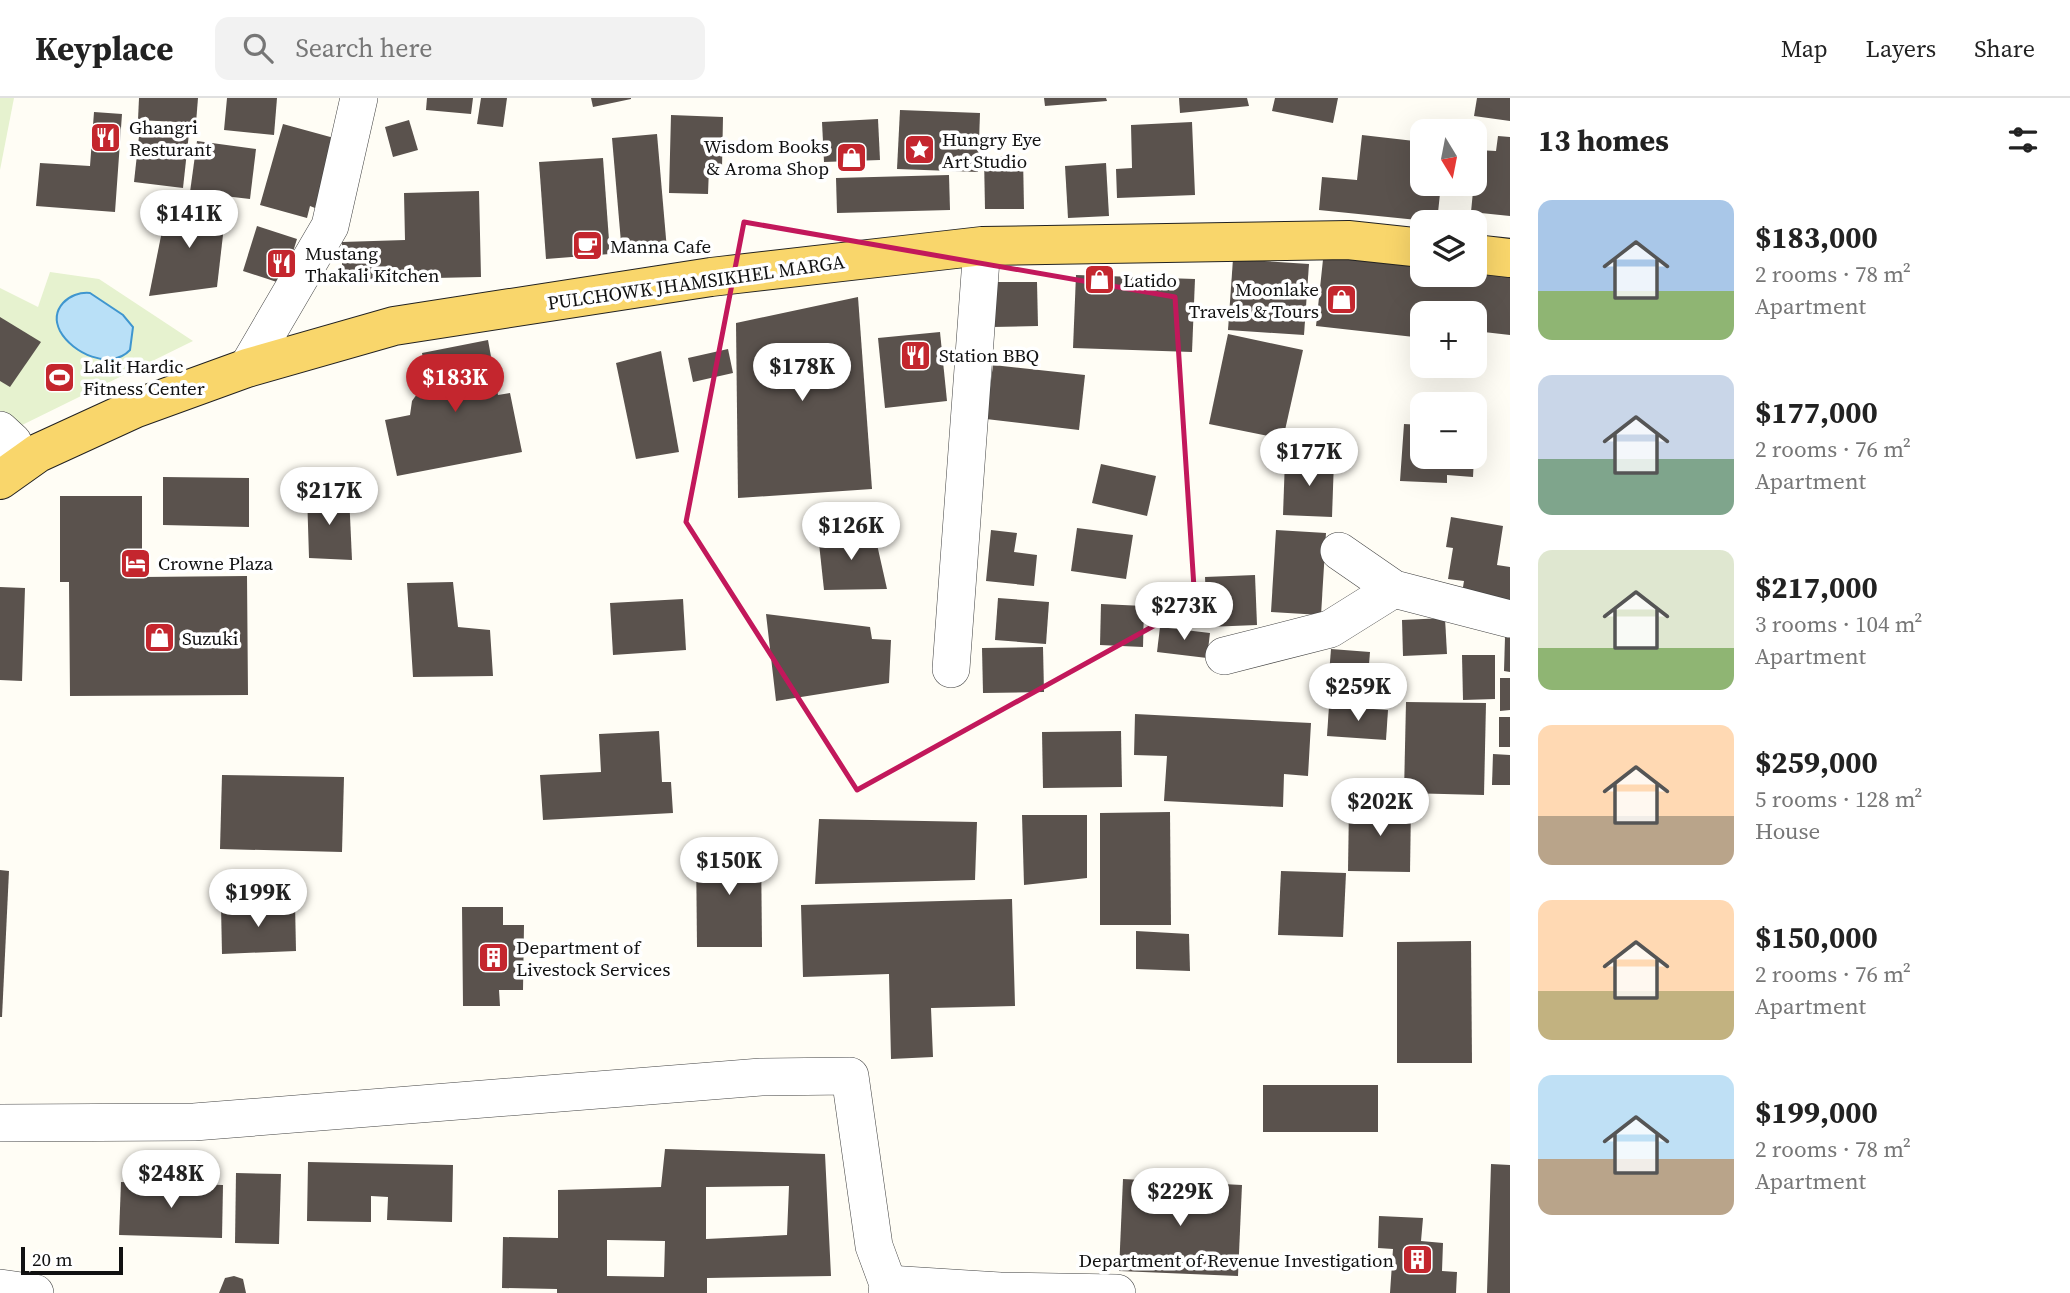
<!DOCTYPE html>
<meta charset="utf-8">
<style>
:root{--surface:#fff;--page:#f2f2f2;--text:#222;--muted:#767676;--line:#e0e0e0;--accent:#c4262e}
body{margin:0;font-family:"Source Serif 4",serif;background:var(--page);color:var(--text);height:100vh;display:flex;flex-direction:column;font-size:26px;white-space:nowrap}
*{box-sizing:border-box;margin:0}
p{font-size:23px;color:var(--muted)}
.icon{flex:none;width:38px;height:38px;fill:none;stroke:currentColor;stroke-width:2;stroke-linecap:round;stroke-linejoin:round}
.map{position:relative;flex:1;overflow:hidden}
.sheet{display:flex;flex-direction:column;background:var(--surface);width:560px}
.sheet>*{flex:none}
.needle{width:46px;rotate:170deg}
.fabs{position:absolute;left:1410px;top:21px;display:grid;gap:14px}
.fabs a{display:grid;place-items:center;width:77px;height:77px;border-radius:14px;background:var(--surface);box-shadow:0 7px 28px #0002;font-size:35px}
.scale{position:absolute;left:21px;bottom:18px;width:102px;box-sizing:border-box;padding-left:7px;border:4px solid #111;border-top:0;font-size:19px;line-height:24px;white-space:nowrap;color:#111;-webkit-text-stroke:5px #fff;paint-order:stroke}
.price{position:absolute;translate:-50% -60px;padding:0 16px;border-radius:24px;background:#fff;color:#222;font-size:23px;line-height:46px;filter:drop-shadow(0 2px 4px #0008)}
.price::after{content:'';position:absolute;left:50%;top:42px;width:21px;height:16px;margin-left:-10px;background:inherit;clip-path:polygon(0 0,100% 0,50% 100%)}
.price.active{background:var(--accent);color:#fff}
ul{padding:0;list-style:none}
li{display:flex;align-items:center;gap:21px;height:175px;padding:0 28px}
li span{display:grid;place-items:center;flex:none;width:196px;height:140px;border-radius:14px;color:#555}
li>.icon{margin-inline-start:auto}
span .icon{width:84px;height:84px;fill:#fffc;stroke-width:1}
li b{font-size:30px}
h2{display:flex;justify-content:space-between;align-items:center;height:84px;padding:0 28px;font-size:30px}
header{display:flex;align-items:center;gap:42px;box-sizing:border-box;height:98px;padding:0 35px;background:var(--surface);border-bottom:2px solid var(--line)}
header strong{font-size:33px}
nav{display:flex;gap:38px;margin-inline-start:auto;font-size:24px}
.search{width:490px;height:63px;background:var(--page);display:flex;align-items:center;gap:18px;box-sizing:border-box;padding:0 24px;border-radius:14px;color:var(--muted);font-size:26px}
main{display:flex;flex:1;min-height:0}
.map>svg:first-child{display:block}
</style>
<header>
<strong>Keyplace</strong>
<div class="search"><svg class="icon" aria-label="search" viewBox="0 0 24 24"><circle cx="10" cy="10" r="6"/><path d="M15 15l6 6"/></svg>Search here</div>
<nav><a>Map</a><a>Layers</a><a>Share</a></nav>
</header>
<main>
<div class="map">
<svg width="1510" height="1195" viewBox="0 0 1510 1195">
<rect width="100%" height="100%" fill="#fffdf5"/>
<g fill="#e6f2cf">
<path d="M0,0H14L0,72Z"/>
<path d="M50,174L99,181L193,243L16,330L0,315V190L38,209Z"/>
</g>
<path fill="#b9e0f7" stroke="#3f96cf" stroke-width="2" d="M90,195L123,217L133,229L130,252C110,273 72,255 60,233C49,211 69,193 90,195Z"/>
<g fill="#5a524d" fill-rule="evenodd">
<path d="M139,0H198L196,25L138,22Z"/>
<path d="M227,0H277L274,37L224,32Z"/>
<path d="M427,0H473L471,16L426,12Z"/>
<path d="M481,0H507L503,29L477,26Z"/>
<path d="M591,0H631V1L593,9Z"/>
<path d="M1044,0H1106L1107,3L1045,8Z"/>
<path d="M1179,0H1247L1249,8L1180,15Z"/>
<path d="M1275,0H1338L1333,25L1272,13Z"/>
<path d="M1477,0H1510V23L1474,18Z"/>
<path d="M900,12L980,15L978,74L897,71Z"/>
<path d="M94,14L122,16L115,114L36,108L40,65L90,68Z"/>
<path d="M671,17L723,19L722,70H709L708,96L669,95Z"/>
<path d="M878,21L880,62L824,64L822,24Z"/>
<path d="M409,22L418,52L393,59L385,29Z"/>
<path d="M1192,24L1195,97L1117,100L1116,71L1132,70L1131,27Z"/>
<path d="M283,26L334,40L315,110L310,108L307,120L260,107Z"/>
<path d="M140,29L189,35L183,90L134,84Z"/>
<path d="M657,36L667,152L622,156L612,40Z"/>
<path d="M1362,37L1423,44V86H1441L1437,124L1319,112L1322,79L1357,82Z"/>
<path d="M1498,38L1510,39V118L1471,114L1477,52L1496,53Z"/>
<path d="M197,43L256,51L250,101L190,94Z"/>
<path d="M1023,58L1024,111H985L984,59Z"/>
<path d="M603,60L610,156L546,161L539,64Z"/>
<path d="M1106,65L1109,118L1068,120L1065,68Z"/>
<path d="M949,77L950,112L837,115L836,80Z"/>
<path d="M479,93L481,179L342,182V144L405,142L404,95Z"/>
<path d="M167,108L226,111L217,189L149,198Z"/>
<path d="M257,128L297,141L283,186L243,173Z"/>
<path d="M1324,152L1423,163V177H1475V168L1510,172V237L1475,233V215H1423V240L1316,228Z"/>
<path d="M1233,161L1309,166L1304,237L1228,232Z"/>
<path d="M1076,177L1195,181L1192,254L1073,250Z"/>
<path d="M992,184H1037L1038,228L992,229Z"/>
<path d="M858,199L872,391L738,400L736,225Z"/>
<path d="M0,219L41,244L10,289L0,283Z"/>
<path d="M940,234L947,303L885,310L878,240Z"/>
<path d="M1228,236L1303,252L1283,341L1209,326Z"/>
<path d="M488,242L498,297L510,295L522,354L397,378L385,322L410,317L412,303L427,282L422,255Z"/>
<path d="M728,251L733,275L693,284L688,260Z"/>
<path d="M661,253L679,354L636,361L616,265Z"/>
<path d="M993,267L1085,277L1079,332L986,321Z"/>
<path d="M1404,326L1423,327V359H1474L1473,379L1447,377V385L1400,383Z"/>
<path d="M1285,361L1334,362L1332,419L1283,417Z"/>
<path d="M1101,366L1156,378L1147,418L1092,405Z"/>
<path d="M163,379L249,380V429L163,427Z"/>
<path d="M307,396H349L352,462L309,460Z"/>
<path d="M60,398H142V479L247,478L248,597L70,598L69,484H60Z"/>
<path d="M1451,419L1503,428L1497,467L1510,469V503L1462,495L1464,483L1448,481L1453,450L1446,449Z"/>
<path d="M1077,430L1133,437L1126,481L1071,473Z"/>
<path d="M991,432L1017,435L1014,454L1037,457L1034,488L986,483Z"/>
<path d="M1276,432L1326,435L1321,517L1271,514Z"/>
<path d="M874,433L887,491L824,492L818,436Z"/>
<path d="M1255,477L1257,527L1207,529L1205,479Z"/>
<path d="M453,484L458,529L490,532L493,578L413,579L407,485Z"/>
<path d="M0,489L25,490L22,583L0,582Z"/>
<path d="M998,500L1049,504L1046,546L995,542Z"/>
<path d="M683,501L686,552L613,557L610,505Z"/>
<path d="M1101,506L1144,508L1143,549L1100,547Z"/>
<path d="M766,516L870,529L872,541L891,542L889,585L776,603Z"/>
<path d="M1445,520L1447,556L1403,558L1402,522Z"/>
<path d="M1160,529L1210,535L1207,560L1157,554Z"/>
<path d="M1505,539H1510V574L1504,573Z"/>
<path d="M1043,549L1044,594L983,595L982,550Z"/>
<path d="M1331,551L1370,554L1366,604L1327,602Z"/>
<path d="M1462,557H1495V601L1463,602Z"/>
<path d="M1500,580H1510V612L1500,613Z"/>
<path d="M1406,604L1486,605L1484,697L1404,695Z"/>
<path d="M1329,608L1388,612L1386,642L1327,638Z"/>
<path d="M1135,616L1311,625L1308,678L1284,676L1283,709L1164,703L1167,658L1134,657Z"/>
<rect x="1499" y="619" width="11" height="30"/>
<path d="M659,633L662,684H671L673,715L543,722L540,677L601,674L599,636Z"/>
<path d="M1121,633L1122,689L1043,690L1042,634Z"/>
<path d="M1493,656L1510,657V687H1492Z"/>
<path d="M222,677L344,679L342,754L220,751Z"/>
<path d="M1349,707L1411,708L1410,774L1348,773Z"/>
<path d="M1170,714L1171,827H1100V715Z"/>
<path d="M1022,717H1087V780L1024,787Z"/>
<path d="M819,721L977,724L975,782L815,786Z"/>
<path d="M696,749H761L762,849H697Z"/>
<path d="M0,772L9,773L2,919H0Z"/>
<path d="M1281,773L1346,775L1343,839L1278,837Z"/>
<path d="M1012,801L1015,908L931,910L933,959L891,961L889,876L803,879L801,807Z"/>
<path d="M295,805L296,853L222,856L221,808Z"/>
<path d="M462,809H503V827H524L523,892H499L500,908H463Z"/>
<path d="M1136,833L1189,836L1190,873L1136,871Z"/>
<path d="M1471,843L1472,965H1397V844Z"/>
<rect x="1263" y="987" width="115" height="47"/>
<path d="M665,1051L825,1056L831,1178L707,1180V1195H557V1191L502,1190L503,1139L558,1140V1092L661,1089ZM789,1088L787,1137L706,1141V1089ZM607,1142L665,1143L664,1179L607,1178Z"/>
<path d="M308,1064L453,1067L452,1124L387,1122L388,1099L371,1098V1124L307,1123Z"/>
<path d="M1491,1066L1510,1067V1195H1487Z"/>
<path d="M236,1075L281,1076L279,1146L235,1145Z"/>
<path d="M1123,1081L1242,1087L1238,1178L1119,1173Z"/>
<path d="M121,1084L223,1087L222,1140L119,1137Z"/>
<path d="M1379,1118L1423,1120L1421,1143L1443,1145L1442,1173L1457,1174L1456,1195H1390L1393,1151L1378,1150Z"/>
<path d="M234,1178L243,1181L246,1195H219L225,1180Z"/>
</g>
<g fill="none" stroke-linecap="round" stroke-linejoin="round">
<defs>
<g id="minor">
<path d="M247,270L330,128L359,0"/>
<path d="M0,332L13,344L20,367"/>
<path d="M1339,453L1394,491L1510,521"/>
<path d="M1224,558L1330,531L1394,491"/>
<path d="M951,571L982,148"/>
<path d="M0,1025L194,1024L761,979L850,978L874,1148L888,1186L887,1195"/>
<path d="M888,1186L1000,1193L1117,1195"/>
<path d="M0,1190L35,1195"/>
</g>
<g id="major">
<path d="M1475,156L1510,160"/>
<path d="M0,382L38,355L134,311L247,270L394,228L711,179L982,148L1348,142L1423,150"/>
</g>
</defs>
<use href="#minor" stroke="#444" stroke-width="38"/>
<use href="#major" stroke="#222" stroke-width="40"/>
<use href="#minor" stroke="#fff" stroke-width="37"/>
<use href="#major" stroke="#f9d66b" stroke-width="38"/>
</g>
<path fill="none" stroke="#c2185b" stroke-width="5" stroke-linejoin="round" d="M744,124L1175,199L1195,505L857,692L686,424Z"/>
<defs>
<symbol id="restaurant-square" viewBox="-11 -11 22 22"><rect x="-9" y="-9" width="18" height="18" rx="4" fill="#c4262e" stroke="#fff"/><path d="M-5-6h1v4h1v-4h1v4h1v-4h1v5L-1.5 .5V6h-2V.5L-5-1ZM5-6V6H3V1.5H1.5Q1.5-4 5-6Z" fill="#fff"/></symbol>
<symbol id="sight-square" viewBox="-11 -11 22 22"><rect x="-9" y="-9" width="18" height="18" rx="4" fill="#c4262e" stroke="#fff"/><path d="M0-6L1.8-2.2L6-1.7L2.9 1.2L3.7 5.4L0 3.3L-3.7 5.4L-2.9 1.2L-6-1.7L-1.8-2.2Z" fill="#fff"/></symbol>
<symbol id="shop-square" viewBox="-11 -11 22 22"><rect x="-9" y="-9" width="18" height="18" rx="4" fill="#c4262e" stroke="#fff"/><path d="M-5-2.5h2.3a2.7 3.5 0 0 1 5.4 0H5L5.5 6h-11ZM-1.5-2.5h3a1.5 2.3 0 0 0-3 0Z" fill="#fff"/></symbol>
<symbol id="cafe-square" viewBox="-11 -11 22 22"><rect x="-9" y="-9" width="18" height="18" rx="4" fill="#c4262e" stroke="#fff"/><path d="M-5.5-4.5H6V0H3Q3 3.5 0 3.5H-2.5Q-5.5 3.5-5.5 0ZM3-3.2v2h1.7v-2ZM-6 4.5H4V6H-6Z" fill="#fff"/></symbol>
<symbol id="stadium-square" viewBox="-11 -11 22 22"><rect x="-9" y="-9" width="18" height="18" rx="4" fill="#c4262e" stroke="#fff"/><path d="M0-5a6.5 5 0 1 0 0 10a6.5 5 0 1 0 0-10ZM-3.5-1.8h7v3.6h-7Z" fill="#fff"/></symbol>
<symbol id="hotel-square" viewBox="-11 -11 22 22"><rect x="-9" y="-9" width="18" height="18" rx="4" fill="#c4262e" stroke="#fff"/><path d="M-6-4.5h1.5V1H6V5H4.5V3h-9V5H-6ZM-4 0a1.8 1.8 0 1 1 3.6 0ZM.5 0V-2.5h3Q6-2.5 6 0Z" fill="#fff"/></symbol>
<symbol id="building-square" viewBox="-11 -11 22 22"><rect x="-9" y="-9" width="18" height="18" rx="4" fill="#c4262e" stroke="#fff"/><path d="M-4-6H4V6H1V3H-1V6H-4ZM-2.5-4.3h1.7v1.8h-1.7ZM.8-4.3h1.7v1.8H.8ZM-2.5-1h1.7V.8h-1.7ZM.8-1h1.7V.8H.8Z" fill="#fff"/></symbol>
</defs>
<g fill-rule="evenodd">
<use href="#restaurant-square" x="88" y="22" width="35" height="35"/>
<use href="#sight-square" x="902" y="34" width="35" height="35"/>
<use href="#shop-square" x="834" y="42" width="35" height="35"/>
<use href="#cafe-square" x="570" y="130" width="35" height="35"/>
<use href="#restaurant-square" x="264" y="148" width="35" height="35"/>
<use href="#shop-square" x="1082" y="164" width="35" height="35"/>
<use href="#shop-square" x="1324" y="184" width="35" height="35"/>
<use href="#restaurant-square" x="898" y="240" width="35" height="35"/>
<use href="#stadium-square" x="42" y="262" width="35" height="35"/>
<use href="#hotel-square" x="118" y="448" width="35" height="35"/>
<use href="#shop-square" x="142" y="522" width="35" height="35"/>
<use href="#building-square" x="476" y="842" width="35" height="35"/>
<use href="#building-square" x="1400" y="1144" width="35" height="35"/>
</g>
<g text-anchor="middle" stroke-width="7" stroke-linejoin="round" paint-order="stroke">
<g font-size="19" fill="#111" stroke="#fff" text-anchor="start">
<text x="129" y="36">Ghangri<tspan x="129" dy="22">Resturant</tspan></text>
<text x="942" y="48">Hungry Eye<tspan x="942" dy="22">Art Studio</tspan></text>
<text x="829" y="55" text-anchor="end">Wisdom Books<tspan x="829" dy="22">&amp; Aroma Shop</tspan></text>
<text x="610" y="155">Manna Cafe</text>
<text x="305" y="162">Mustang<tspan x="305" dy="22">Thakali Kitchen</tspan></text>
<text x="1123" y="189">Latido</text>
<text x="1319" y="198" text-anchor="end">Moonlake<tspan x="1319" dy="22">Travels &amp; Tours</tspan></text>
<text x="939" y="264">Station BBQ</text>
<text x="83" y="275">Lalit Hardic<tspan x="83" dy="22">Fitness Center</tspan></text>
<text x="158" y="472">Crowne Plaza</text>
<text x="182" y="547">Suzuki</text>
<text x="516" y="856">Department of<tspan x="516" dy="22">Livestock Services</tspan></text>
<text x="1394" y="1169" text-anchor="end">Department of Revenue Investigation</text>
</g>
<g font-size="19" fill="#111" stroke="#fff">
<text transform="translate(696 184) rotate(-8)" y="7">PULCHOWK JHAMSIKHEL MARGA</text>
</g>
</g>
</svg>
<div class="fabs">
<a><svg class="needle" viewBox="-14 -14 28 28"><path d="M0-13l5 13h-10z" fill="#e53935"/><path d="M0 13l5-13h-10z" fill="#767676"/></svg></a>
<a><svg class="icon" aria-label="layers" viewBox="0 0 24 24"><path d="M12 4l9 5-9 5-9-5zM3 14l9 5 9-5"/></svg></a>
<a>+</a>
<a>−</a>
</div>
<div class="scale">20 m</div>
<b class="price" style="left:189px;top:152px">$141K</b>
<b class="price" style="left:802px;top:305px">$178K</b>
<b class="price active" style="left:455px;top:316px">$183K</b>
<b class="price" style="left:1309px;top:390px">$177K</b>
<b class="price" style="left:329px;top:429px">$217K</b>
<b class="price" style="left:851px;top:464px">$126K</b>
<b class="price" style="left:1184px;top:544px">$273K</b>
<b class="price" style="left:1358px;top:625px">$259K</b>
<b class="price" style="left:1380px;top:740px">$202K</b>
<b class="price" style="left:729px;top:799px">$150K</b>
<b class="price" style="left:258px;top:831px">$199K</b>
<b class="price" style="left:171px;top:1112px">$248K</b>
<b class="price" style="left:1180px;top:1130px">$229K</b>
</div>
<section class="sheet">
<h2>13 homes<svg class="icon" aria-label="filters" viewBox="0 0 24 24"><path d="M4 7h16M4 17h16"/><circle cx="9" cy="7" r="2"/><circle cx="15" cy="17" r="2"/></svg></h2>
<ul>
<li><span style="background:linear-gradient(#a9c7e8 65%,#8fb573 0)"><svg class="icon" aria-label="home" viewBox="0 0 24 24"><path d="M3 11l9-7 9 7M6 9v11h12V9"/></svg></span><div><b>$183,000</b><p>2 rooms · 78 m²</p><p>Apartment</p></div></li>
<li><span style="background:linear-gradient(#c9d6e8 60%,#7fa58c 0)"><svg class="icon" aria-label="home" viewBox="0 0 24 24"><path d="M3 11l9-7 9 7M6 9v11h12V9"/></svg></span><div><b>$177,000</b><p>2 rooms · 76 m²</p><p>Apartment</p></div></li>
<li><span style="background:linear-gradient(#dfe7d0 70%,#8fb573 0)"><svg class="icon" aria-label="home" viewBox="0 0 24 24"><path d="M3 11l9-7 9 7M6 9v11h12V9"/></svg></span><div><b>$217,000</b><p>3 rooms · 104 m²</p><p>Apartment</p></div></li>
<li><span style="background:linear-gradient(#ffd9b3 65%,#b9a48a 0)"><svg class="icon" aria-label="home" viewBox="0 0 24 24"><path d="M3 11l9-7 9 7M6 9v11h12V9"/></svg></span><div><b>$259,000</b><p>5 rooms · 128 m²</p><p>House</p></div></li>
<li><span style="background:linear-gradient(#ffd9b3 65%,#c2b280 0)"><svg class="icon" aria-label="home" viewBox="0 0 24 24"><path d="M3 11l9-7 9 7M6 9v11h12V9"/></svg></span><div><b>$150,000</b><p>2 rooms · 76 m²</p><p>Apartment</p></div></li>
<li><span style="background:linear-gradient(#bfe0f5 60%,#b9a48a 0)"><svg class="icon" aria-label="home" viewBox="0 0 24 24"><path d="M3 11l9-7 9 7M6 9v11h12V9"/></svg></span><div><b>$199,000</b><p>2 rooms · 78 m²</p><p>Apartment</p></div></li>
</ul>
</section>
</main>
